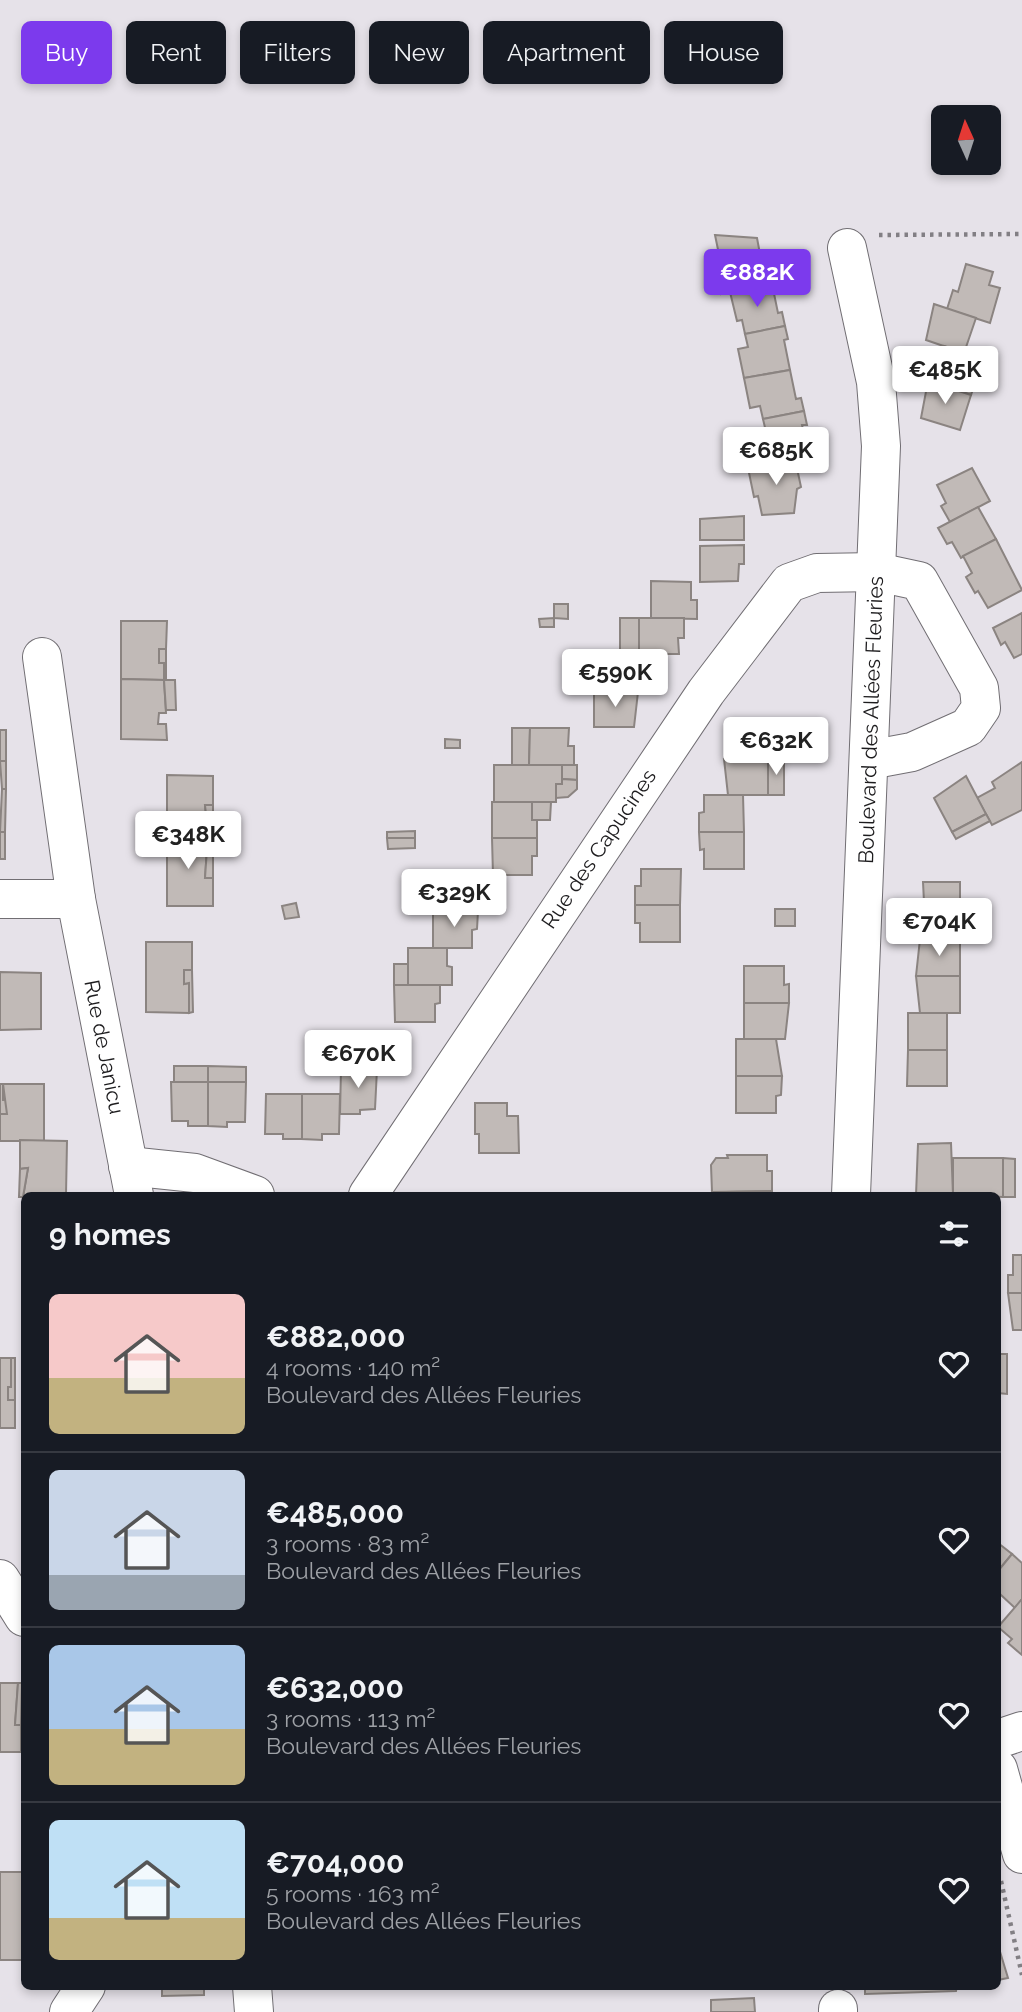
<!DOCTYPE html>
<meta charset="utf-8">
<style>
:root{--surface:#171b24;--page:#20242c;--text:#f1f3f6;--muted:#9ea1a6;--line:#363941;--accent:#7c3aed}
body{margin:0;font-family:Raleway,sans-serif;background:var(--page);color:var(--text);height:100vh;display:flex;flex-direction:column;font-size:26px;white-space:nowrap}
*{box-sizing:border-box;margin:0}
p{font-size:23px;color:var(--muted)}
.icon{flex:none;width:38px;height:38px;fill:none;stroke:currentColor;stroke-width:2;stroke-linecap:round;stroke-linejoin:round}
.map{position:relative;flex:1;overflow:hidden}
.drawer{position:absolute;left:21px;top:1192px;width:980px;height:798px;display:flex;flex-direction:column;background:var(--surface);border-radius:10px;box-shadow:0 4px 10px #0003}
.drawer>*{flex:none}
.guide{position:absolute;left:21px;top:21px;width:980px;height:63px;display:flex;gap:14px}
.needle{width:46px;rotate:357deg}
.tools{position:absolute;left:931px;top:105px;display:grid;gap:14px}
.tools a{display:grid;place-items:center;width:70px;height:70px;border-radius:10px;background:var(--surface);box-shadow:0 4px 10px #0003;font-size:35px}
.price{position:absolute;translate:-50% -60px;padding:0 16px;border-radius:7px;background:#fff;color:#222;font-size:23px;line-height:46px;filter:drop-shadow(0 2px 4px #0008)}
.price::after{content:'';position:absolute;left:50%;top:42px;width:21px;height:16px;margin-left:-10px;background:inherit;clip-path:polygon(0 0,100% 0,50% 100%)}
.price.current{background:var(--accent);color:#fff}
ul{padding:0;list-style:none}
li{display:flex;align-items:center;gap:21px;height:175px;padding:0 28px}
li+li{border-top:2px solid var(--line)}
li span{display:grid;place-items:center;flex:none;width:196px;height:140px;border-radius:10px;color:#555}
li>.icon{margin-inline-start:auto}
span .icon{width:84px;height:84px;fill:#fffc;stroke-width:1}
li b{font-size:30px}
h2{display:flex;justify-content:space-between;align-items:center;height:84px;padding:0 28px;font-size:30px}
.pill{padding:0 24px;border-radius:10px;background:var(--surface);box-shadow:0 4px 10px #0003;font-size:24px;line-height:63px}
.pill.current{background:var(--accent);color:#fff}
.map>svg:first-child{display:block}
</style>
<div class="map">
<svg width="1022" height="2012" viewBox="0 0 1022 2012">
<rect width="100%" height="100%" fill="#e6e2e9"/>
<g fill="#c1bab7" stroke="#8b8481" stroke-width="2">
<path d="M315,22H327V33L315,32Z"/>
<path d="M313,32L338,33V54H312Z"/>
<path d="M715,235L757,238L760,254L756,255L763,285L721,294L715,265L721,264Z"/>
<path d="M966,264L993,272L989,285L1000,288L990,323L947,309L953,290L958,292Z"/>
<path d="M772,284L778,313L782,312L785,326L745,334L742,320L737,321L730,292Z"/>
<path d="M934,304L976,318L964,353L926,340Z"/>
<path d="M785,326L788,339L784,340L790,370L744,378L738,349L748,347L745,334Z"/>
<path d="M944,346L983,359L971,395L928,381L934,363L939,365Z"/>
<path d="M790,370L796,399L801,398L804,411L763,419L760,406L750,408L744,378Z"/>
<path d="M928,381L971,395L960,430L921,418Z"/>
<path d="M804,411L807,425H802L809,456L762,465L756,434L766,432L763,419Z"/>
<path d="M795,459L801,487L797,489L794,513L762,515L758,496L754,497L748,468Z"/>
<path d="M972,468L990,501L950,522L941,506L946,503L937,485Z"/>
<path d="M978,507L996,539L961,558L952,542L947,544L938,528Z"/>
<path d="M744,516V540H700V519Z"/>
<path d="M996,539L1022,590L988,608L978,591L975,593L966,577L972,573L963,556Z"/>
<path d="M744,545V564H739L738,581L700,582V546Z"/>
<path d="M651,581L691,582V600H697V619L651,618Z"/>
<path d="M554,604H568V619L554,618Z"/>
<path d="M1022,613V654L1014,658L1005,642L1001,645L993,628Z"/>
<path d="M554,618V627H540L539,619Z"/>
<rect x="620" y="618" width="19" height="36"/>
<path d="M639,618H684V638H678L679,654H639Z"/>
<path d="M121,621H167L166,649H159V663H164V680L121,679Z"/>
<path d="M159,649H166V680H164V663H159Z"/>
<path d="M575,655H594V692L576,691L571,687V659Z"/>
<path d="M594,655H634L638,692H594Z"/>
<path d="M121,679L164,680L166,713H159L158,724H166L167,740L121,739Z"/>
<path d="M164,680H175L176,710H166Z"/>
<path d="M594,692H638L634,727H594Z"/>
<path d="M744,722H783L782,759H740Z"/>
<path d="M783,722H799V758L782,759Z"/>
<path d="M512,728H530L529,765H512Z"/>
<path d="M530,728H569L568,746H574V765H529Z"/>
<rect x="0" y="730" width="6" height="31"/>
<path d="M445,739L460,740V748H445Z"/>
<path d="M768,758L784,759V795H768Z"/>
<path d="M768,758V795H728L724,759Z"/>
<path d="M0,761H6V789H2Z"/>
<path d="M1022,762V810L992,825L977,798L995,788L992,782Z"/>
<path d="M494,765H562V784H556V802H494Z"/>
<path d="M562,765H577V780L562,779Z"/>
<path d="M167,775L213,776V805H205L208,834H167Z"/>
<path d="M966,776L986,814L952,832L934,798Z"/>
<path d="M562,779L577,780V789L568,797L556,798V784H562Z"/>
<path d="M2,789H6L5,832H0Z"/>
<path d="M704,795H743L744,832H699V813L704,812Z"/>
<path d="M492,802H532V820H537V838H492Z"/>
<path d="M532,802H551L550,820H532Z"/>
<path d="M205,805H213V834H208Z"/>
<path d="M986,814L990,821L956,839L952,832Z"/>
<path d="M415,831V838H387V832Z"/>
<rect x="0" y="832" width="5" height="27"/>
<path d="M699,832H744V869H704V849L700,850Z"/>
<path d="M167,834H208L205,878H213V906H167Z"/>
<path d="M208,834H213V878H205Z"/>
<path d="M387,838H415V848L388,849Z"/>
<path d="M492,838H537V856H532V875H493Z"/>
<path d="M641,869H681L680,905H635V886H641Z"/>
<rect x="419" y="875" width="14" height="36"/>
<path d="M433,875H473L478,911H433Z"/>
<path d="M923,882H960V939H920L916,902H924Z"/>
<path d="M296,903L299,917L285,919L282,906Z"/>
<path d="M635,905H680V942H640V923H635Z"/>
<rect x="775" y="909" width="20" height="17"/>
<path d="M433,911H478L477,929L472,930V948H433Z"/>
<path d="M920,939H960V976H916Z"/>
<path d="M146,942H192V970H184V984L189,983V1013L146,1012Z"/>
<path d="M408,948H447V966L452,967V985H408Z"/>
<rect x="394" y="964" width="14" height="21"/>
<path d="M744,966H784V985L789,984V1003H744Z"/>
<path d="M184,970H192L193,1012L189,1013V983L184,984Z"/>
<path d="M0,972L41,973V1029L0,1030Z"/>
<path d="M916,976H960V1013H920Z"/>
<path d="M394,985H440V1003L435,1004V1022H395Z"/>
<path d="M744,1003H789L785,1039H744Z"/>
<rect x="908" y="1013" width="39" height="37"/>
<path d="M736,1039H776L782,1076H736Z"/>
<path d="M908,1050H947V1086H907Z"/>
<rect x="174" y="1066" width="34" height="16"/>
<path d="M208,1066L246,1067V1082H208Z"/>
<path d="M341,1069H377L375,1109L360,1110V1114H340Z"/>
<path d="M736,1076H782L781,1095L776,1096V1113H736Z"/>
<path d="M171,1082H208V1126H188V1121H172Z"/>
<path d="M208,1082H246L245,1122H227V1127L208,1126Z"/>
<path d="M0,1084H3V1100H7V1114H0Z"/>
<path d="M3,1084H44V1141H0V1114H7Z"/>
<path d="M266,1094H302V1139H283V1134H265Z"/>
<path d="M302,1094H340L339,1134H322V1140L302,1139Z"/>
<path d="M475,1103H507V1116H518L519,1153H479V1134H475Z"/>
<path d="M20,1140L67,1141L66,1195L23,1197L28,1168L20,1169Z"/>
<path d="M951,1143L953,1195H916L918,1144Z"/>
<path d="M727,1155H767V1171H772V1191L712,1192L711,1165L716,1158H728Z"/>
<path d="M953,1158H1003V1197L953,1195Z"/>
<path d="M1003,1158L1015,1159V1197H1003Z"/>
<path d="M28,1168L23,1197H19L20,1169Z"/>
<path d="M772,1191V1195H727V1192Z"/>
<path d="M1013,1255H1022V1293H1008V1275H1013Z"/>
<path d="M1008,1293H1022V1330H1013Z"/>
<path d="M998,1354H1007V1394L998,1393Z"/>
<path d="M0,1358H11V1387H8V1400H15V1428H0Z"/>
<path d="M11,1358H15V1400H8V1387H11Z"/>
<path d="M998,1543L1012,1554L998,1571Z"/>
<path d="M1012,1554L1022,1563V1599L1015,1608L1001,1595L998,1599V1571Z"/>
<path d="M1022,1599V1655L1008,1643L1012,1639L998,1627Z"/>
<path d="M0,1683H18L15,1725H21V1752H0Z"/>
<path d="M18,1683H22L21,1725H15Z"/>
<rect x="0" y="1872" width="24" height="88"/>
<path d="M998,1945L1008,1978L998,1980Z"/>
<path d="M162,1986H204V1995L162,1996Z"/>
<path d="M865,1986H957L956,1991L865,1994Z"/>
<path d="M754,1998L755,2012H711V2000Z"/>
</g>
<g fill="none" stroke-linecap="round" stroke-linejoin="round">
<defs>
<g id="minor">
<path d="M847,248L876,382L881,446L851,1195"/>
<path d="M42,657L76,899"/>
<path d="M0,899H76L134,1195"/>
<path d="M128,1166L195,1173L255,1195"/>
<path d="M368,1195L706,692L789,583L817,573L877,572L919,581L979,688L981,708L968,727L912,752L869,760"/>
<path d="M0,1579L24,1617"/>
<path d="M998,1739L1022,1731"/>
<path d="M998,1769L1022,1854"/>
<path d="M252,1986L254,2012"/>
<path d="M838,2009V2012"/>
<path d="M69,2012L86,1986"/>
</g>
</defs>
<use href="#minor" stroke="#716e73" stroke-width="40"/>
<g stroke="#827f84" stroke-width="4.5" stroke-dasharray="3.5 5" stroke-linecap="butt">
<path d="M879,235L1022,234"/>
<path d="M1001,1881L1022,1975"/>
</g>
<use href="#minor" stroke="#fff" stroke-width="38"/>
</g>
<g text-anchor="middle" stroke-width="5" stroke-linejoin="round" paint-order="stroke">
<g font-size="21" fill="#1d1c1e" stroke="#fff">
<text transform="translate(871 720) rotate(-88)" y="7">Boulevard des Allées Fleuries</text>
<text transform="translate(599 849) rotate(-56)" y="7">Rue des Capucines</text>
<text transform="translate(104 1047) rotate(79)" y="7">Rue de Janicu</text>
</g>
</g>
</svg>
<div class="tools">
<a><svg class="needle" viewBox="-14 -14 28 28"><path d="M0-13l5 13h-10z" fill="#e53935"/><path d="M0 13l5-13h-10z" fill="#9ea1a6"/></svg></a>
</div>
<b class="price current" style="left:757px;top:309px">€882K</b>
<b class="price" style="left:945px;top:406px">€485K</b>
<b class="price" style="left:776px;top:487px">€685K</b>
<b class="price" style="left:615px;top:709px">€590K</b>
<b class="price" style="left:776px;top:777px">€632K</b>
<b class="price" style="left:188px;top:871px">€348K</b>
<b class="price" style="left:454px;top:929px">€329K</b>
<b class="price" style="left:939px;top:958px">€704K</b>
<b class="price" style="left:358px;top:1090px">€670K</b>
<div class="guide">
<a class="pill current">Buy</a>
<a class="pill">Rent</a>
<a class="pill">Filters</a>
<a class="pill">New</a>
<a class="pill">Apartment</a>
<a class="pill">House</a>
</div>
<section class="drawer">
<h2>9 homes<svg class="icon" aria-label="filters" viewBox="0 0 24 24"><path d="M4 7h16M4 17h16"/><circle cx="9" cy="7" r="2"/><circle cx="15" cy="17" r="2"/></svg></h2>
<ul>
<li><span style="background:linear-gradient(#f6c9c9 60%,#c2b280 0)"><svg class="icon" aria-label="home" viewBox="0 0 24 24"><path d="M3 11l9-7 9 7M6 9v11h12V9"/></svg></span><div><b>€882,000</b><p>4 rooms · 140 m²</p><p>Boulevard des Allées Fleuries</p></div><svg class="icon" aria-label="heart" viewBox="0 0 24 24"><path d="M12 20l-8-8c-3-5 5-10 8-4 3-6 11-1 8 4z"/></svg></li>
<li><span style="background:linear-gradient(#c9d6e8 75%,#9aa5b1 0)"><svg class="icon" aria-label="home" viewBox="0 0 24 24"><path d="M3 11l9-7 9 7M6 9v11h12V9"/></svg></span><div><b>€485,000</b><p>3 rooms · 83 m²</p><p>Boulevard des Allées Fleuries</p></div><svg class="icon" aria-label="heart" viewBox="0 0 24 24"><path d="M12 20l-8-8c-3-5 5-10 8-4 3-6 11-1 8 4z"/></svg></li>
<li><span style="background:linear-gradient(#a9c7e8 60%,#c2b280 0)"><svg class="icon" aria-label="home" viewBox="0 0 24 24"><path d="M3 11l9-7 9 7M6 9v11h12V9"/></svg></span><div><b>€632,000</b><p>3 rooms · 113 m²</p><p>Boulevard des Allées Fleuries</p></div><svg class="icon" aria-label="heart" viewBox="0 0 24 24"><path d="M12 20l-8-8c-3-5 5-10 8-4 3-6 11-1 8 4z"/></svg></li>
<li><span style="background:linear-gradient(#bfe0f5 70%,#c2b280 0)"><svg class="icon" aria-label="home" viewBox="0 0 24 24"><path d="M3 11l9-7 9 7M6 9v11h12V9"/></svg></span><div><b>€704,000</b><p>5 rooms · 163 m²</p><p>Boulevard des Allées Fleuries</p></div><svg class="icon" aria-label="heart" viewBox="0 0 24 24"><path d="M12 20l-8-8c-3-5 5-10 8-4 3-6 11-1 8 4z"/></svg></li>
</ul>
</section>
</div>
